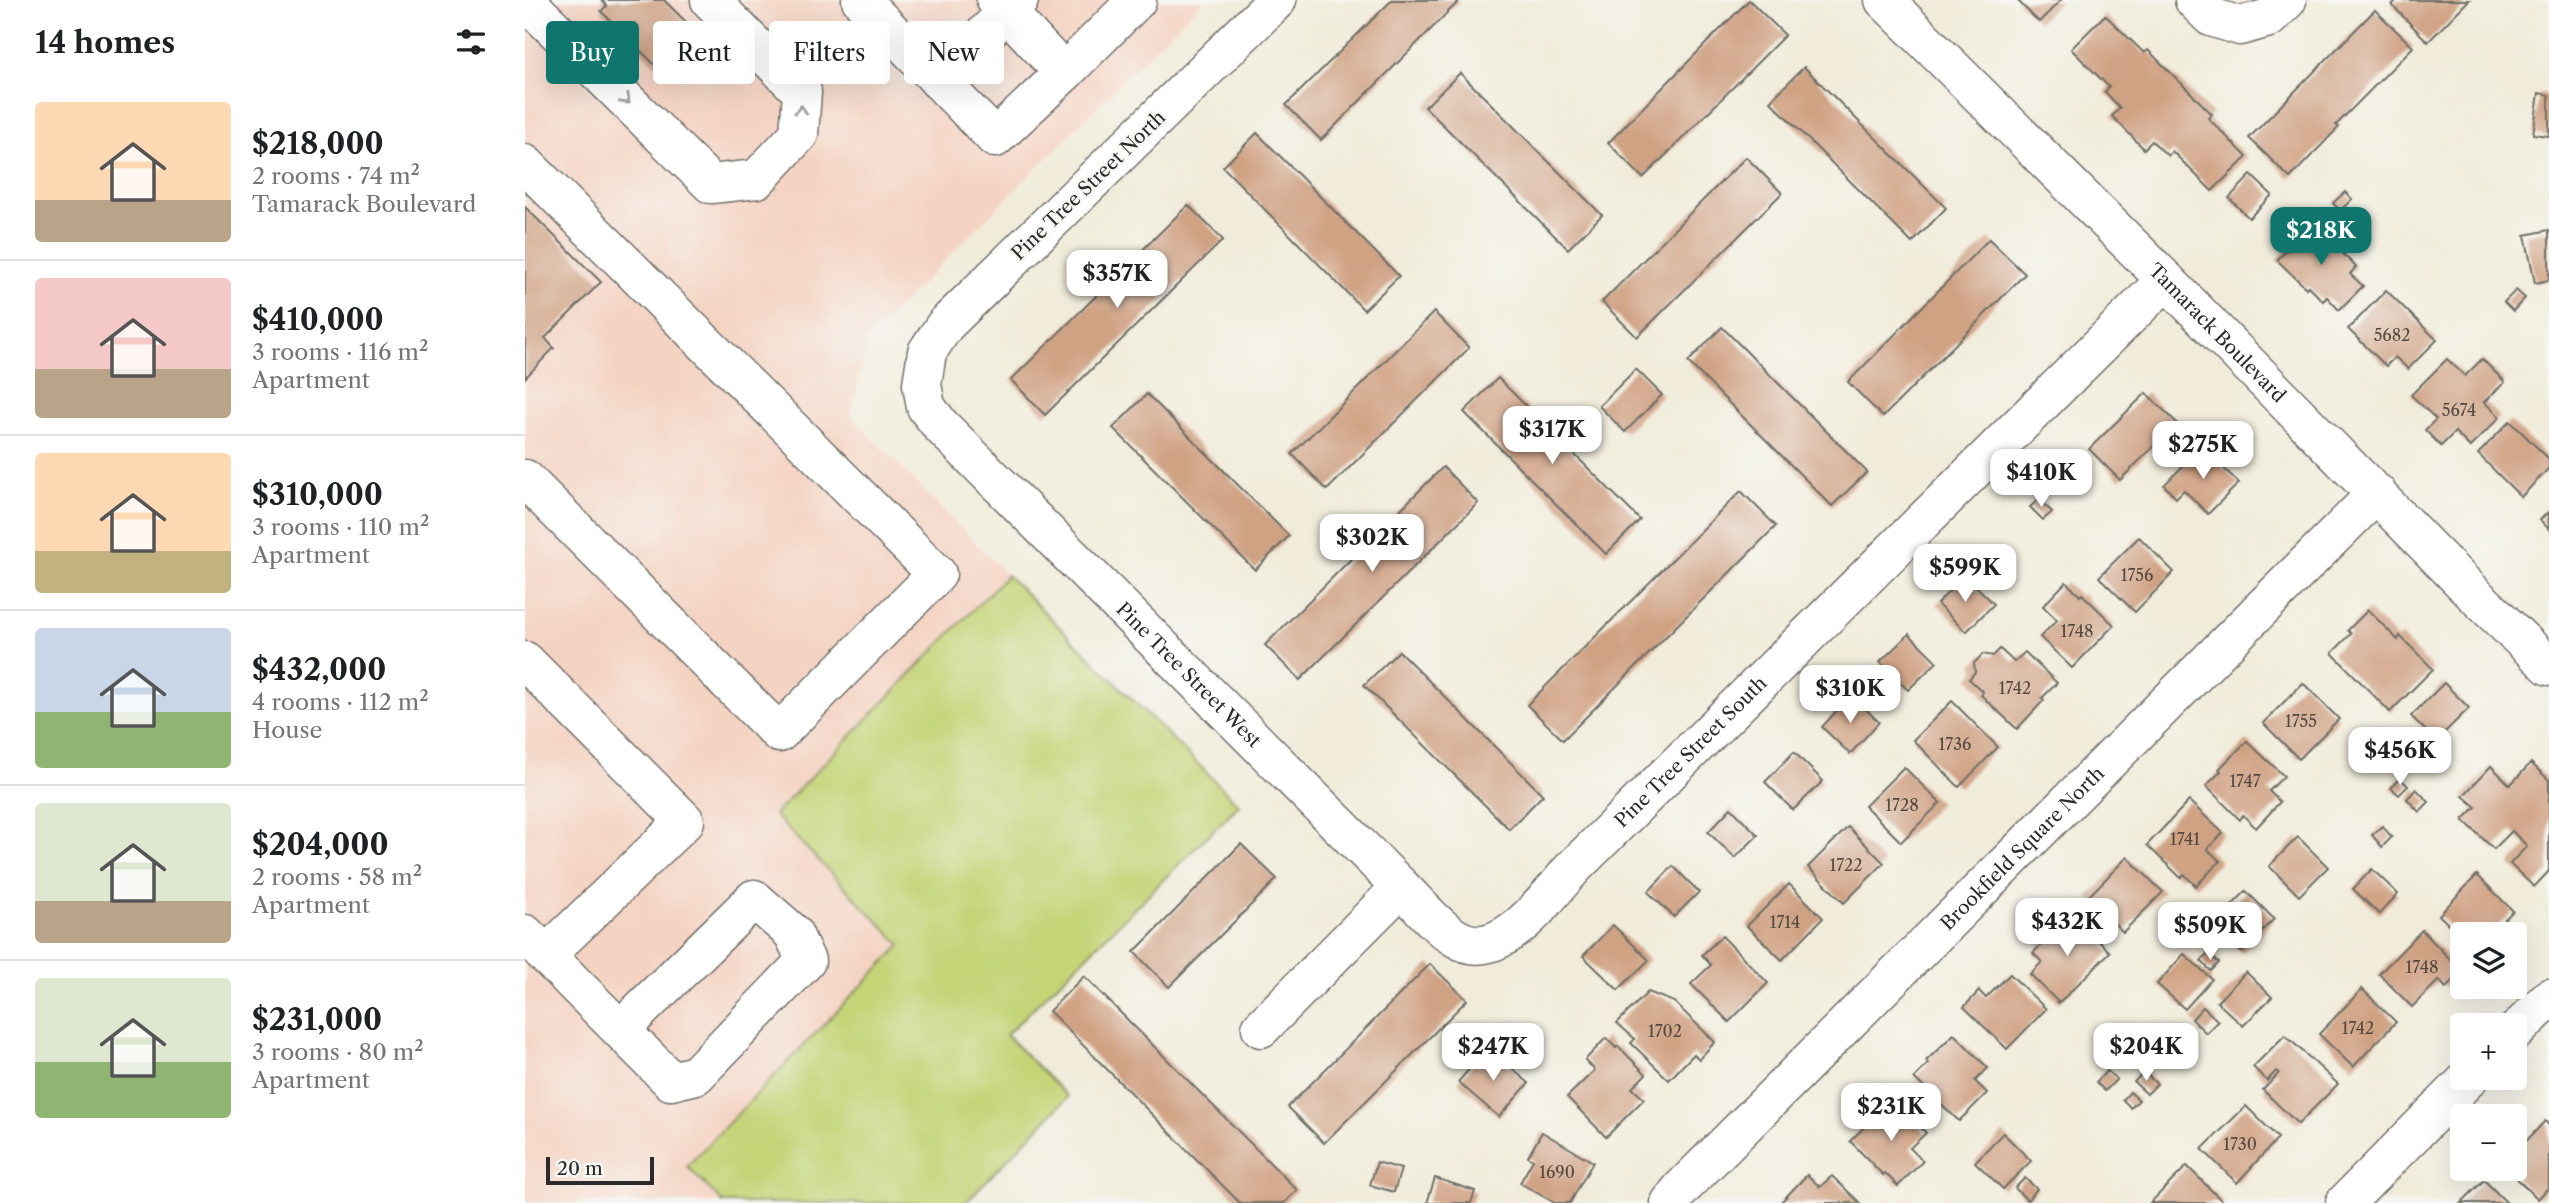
<!DOCTYPE html>
<meta charset="utf-8">
<style>
:root{--surface:#fff;--page:#f6f6f6;--text:#202124;--muted:#757577;--line:#e0e0e0;--accent:#0f766e}
body{margin:0;font-family:"Libre Caslon Text",serif;background:var(--page);color:var(--text);height:100vh;display:flex;flex-direction:column;font-size:26px;white-space:nowrap}
*{box-sizing:border-box;margin:0}
p{font-size:23px;color:var(--muted)}
.icon{flex:none;width:38px;height:38px;fill:none;stroke:currentColor;stroke-width:2;stroke-linecap:round;stroke-linejoin:round}
.map{position:relative;flex:1;overflow:hidden}
.panel{display:flex;flex-direction:column;background:var(--surface);width:525px}
.panel>*{flex:none}
.guide{position:absolute;left:21px;top:21px;width:665px;height:63px;display:flex;gap:14px}
.fabs{position:absolute;left:1925px;top:922px;display:grid;gap:14px}
.fabs a{display:grid;place-items:center;width:77px;height:77px;border-radius:7px;background:var(--surface);box-shadow:0 7px 28px #0002;font-size:35px}
.scale{position:absolute;left:21px;bottom:18px;width:108px;box-sizing:border-box;padding-left:7px;border:4px solid #2b2b2b;border-top:0;font-size:19px;line-height:24px;white-space:nowrap;color:#2b2b2b;-webkit-text-stroke:5px #f6f6f2;paint-order:stroke}
.price{position:absolute;translate:-50% -60px;padding:0 16px;border-radius:14px;background:#fff;color:#222;font-size:23px;line-height:46px;filter:drop-shadow(0 2px 4px #0008)}
.price::after{content:'';position:absolute;left:50%;top:42px;width:21px;height:16px;margin-left:-10px;background:inherit;clip-path:polygon(0 0,100% 0,50% 100%)}
.price.selected{background:var(--accent);color:#fff}
ul{padding:0;list-style:none}
li{display:flex;align-items:center;gap:21px;height:175px;padding:0 35px}
li+li{border-top:2px solid var(--line)}
li span{display:grid;place-items:center;flex:none;width:196px;height:140px;border-radius:7px;color:#555}
li>.icon{margin-inline-start:auto}
span .icon{width:84px;height:84px;fill:#fffc;stroke-width:1}
li b{font-size:30px}
h2{display:flex;justify-content:space-between;align-items:center;height:84px;padding:0 35px;font-size:30px}
.chip{padding:0 24px;border-radius:7px;background:var(--surface);box-shadow:0 7px 28px #0002;font-size:24px;line-height:63px}
.chip.selected{background:var(--accent);color:#fff}
main{display:flex;flex:1;min-height:0}
.map>svg:first-child{display:block}
</style>
<main>
<section class="panel">
<h2>14 homes<svg class="icon" aria-label="filters" viewBox="0 0 24 24"><path d="M4 7h16M4 17h16"/><circle cx="9" cy="7" r="2"/><circle cx="15" cy="17" r="2"/></svg></h2>
<ul>
<li><span style="background:linear-gradient(#ffd9b3 70%,#b9a48a 0)"><svg class="icon" aria-label="home" viewBox="0 0 24 24"><path d="M3 11l9-7 9 7M6 9v11h12V9"/></svg></span><div><b>$218,000</b><p>2 rooms · 74 m²</p><p>Tamarack Boulevard</p></div></li>
<li><span style="background:linear-gradient(#f6c9c9 65%,#b9a48a 0)"><svg class="icon" aria-label="home" viewBox="0 0 24 24"><path d="M3 11l9-7 9 7M6 9v11h12V9"/></svg></span><div><b>$410,000</b><p>3 rooms · 116 m²</p><p>Apartment</p></div></li>
<li><span style="background:linear-gradient(#ffd9b3 70%,#c2b280 0)"><svg class="icon" aria-label="home" viewBox="0 0 24 24"><path d="M3 11l9-7 9 7M6 9v11h12V9"/></svg></span><div><b>$310,000</b><p>3 rooms · 110 m²</p><p>Apartment</p></div></li>
<li><span style="background:linear-gradient(#c9d6e8 60%,#8fb573 0)"><svg class="icon" aria-label="home" viewBox="0 0 24 24"><path d="M3 11l9-7 9 7M6 9v11h12V9"/></svg></span><div><b>$432,000</b><p>4 rooms · 112 m²</p><p>House</p></div></li>
<li><span style="background:linear-gradient(#dfe7d0 70%,#b9a48a 0)"><svg class="icon" aria-label="home" viewBox="0 0 24 24"><path d="M3 11l9-7 9 7M6 9v11h12V9"/></svg></span><div><b>$204,000</b><p>2 rooms · 58 m²</p><p>Apartment</p></div></li>
<li><span style="background:linear-gradient(#dfe7d0 60%,#8fb573 0)"><svg class="icon" aria-label="home" viewBox="0 0 24 24"><path d="M3 11l9-7 9 7M6 9v11h12V9"/></svg></span><div><b>$231,000</b><p>3 rooms · 80 m²</p><p>Apartment</p></div></li>
</ul>
</section>
<div class="map">
<svg width="2024" height="1203" viewBox="0 0 2024 1203">
<rect width="100%" height="100%" fill="#f6f6f2"/>
<filter id="ink" filterUnits="userSpaceOnUse"><feTurbulence type="fractalNoise" baseFrequency=".0143" numOctaves="2"/><feDisplacementMap in="SourceGraphic" scale="14" xChannelSelector="R" yChannelSelector="G"/><feConvolveMatrix kernelMatrix="1 2 1 2 8 2 1 2 1" color-interpolation-filters="sRGB"/></filter>
<filter id="wash" filterUnits="userSpaceOnUse"><feTurbulence type="fractalNoise" baseFrequency=".00686" numOctaves="4" result="noise"/><feDisplacementMap in="SourceGraphic" scale="28" xChannelSelector="R" yChannelSelector="G"/><feGaussianBlur stdDeviation="1.57" result="paint"/><feColorMatrix in="noise" values="0 0 0 0 0 0 0 0 0 0 0 0 0 0 0 0 0 1.4 0 .05"/><feComposite in="paint" operator="in"/></filter>
<g filter="url(#wash)">
<rect width="100%" height="100%" fill="#f1ecda"/>
<path fill="#f5d3c2" d="M0,0H678L342,339L326,416L482,575L249,815L377,945L162,1166L198,1203H0Z"/>
<path fill="#c4d477" stroke="#788051" stroke-width="2" d="M482,575L714,805L481,1035L543,1097L440,1203H198L162,1166L376,945L249,815Z"/>
<g id="blocks">
<g fill="#d0a284">
<path d="M76,0H139L189,50L167,71L151,55L135,70L76,11L82,6Z"/>
<path d="M867,0H935L796,140L761,105Z"/>
<path d="M1224,0L1260,35L1118,178L1083,143Z"/>
<path d="M1492,0H1536L1514,22Z"/>
<path d="M1872,0H1944L1903,42L1867,5Z"/>
<path d="M1850,10L1888,47L1811,125L1814,127L1765,178L1724,138Z"/>
<path d="M1580,15L1619,53L1623,50L1687,114L1683,118L1722,157L1687,191L1647,151L1643,156L1627,141L1619,149L1587,116L1595,108L1580,92L1584,87L1546,49Z"/>
<path d="M1279,67L1421,208L1387,243L1245,101Z"/>
<path d="M935,73L1077,215L1043,249L900,107Z"/>
<path d="M2014,93L2024,95V136L2008,134Z"/>
<path d="M732,133L874,276L839,310L698,167Z"/>
<path d="M1221,157L1257,193L1112,337L1077,302Z"/>
<path d="M1726,175L1747,195L1724,218L1704,198Z"/>
<path d="M1820,192L1827,199L1815,211L1808,203Z"/>
<path d="M663,205L698,240L520,415L486,380Z"/>
<path d="M0,207L76,282L20,338L29,348L0,378Z"/>
<path d="M1788,223L1831,267L1825,274L1838,286L1814,310L1802,297L1798,301L1783,286L1781,288L1752,260Z"/>
<path d="M2024,230V280L2010,283L2000,235Z"/>
<path d="M1464,239L1500,274L1358,417L1323,382Z"/>
<path d="M1861,290L1912,340L1883,369L1870,357L1861,366L1823,329Z"/>
<path d="M1991,290L2000,298L1988,311L1979,302Z"/>
<path d="M909,312L944,348L802,490L767,454Z"/>
<path d="M1197,327L1342,472L1307,506L1163,362Z"/>
<path d="M1922,359L1940,376L1957,359L1980,382L1959,402L1975,417L1945,447L1930,432L1916,446L1900,430L1911,419L1886,395Z"/>
<path d="M1111,369L1137,395L1100,432L1074,406Z"/>
<path d="M973,378L1115,520L1081,554L939,412Z"/>
<path d="M1621,393L1652,423L1595,480L1564,449Z"/>
<path d="M622,394L764,536L730,570L588,428Z"/>
<path d="M1985,421L2024,459V468L1996,497L1953,454Z"/>
<path d="M1677,447L1714,483L1683,514L1659,490L1651,498L1639,485Z"/>
<path d="M918,467L953,503L775,680L740,645Z"/>
<path d="M1216,491L1251,526L1038,740L1002,705Z"/>
<path d="M1514,499L1527,512L1518,520L1505,507Z"/>
<path d="M2024,511V529L2015,520Z"/>
<path d="M1614,537L1649,572L1610,612L1574,577Z"/>
<path d="M1458,560L1468,570L1459,579L1450,569Z"/>
<path d="M1440,575L1469,604L1441,632L1412,604Z"/>
<path d="M1541,582L1555,596L1557,594L1589,625L1547,668L1515,637L1532,620L1518,606Z"/>
<path d="M1843,610L1873,640L1875,636L1908,669L1865,712L1807,653L1826,634L1823,630Z"/>
<path d="M1384,634L1412,662L1383,690L1355,662Z"/>
<path d="M1475,649L1489,662L1500,652L1532,683L1517,698L1519,700L1492,729L1456,695L1458,692L1444,679L1450,672L1449,663L1458,654L1468,656Z"/>
<path d="M874,651L1018,795L984,829L839,685Z"/>
<path d="M1778,683L1814,719L1774,759L1738,723Z"/>
<path d="M1919,683L1944,708L1911,741L1886,716Z"/>
<path d="M1326,695L1354,722L1325,754L1297,727Z"/>
<path d="M1427,701L1473,747L1434,787L1388,740Z"/>
<path d="M1722,741L1759,776L1744,791L1755,802L1731,828L1718,815L1715,820L1681,786L1696,771L1694,769Z"/>
<path d="M1269,752L1298,781L1268,810L1240,782Z"/>
<path d="M2006,763L2024,780V871L2009,887L1985,864L2002,846L1987,831L1969,849L1938,820L1951,807L1938,796L1966,766L1985,785Z"/>
<path d="M1379,767L1415,803L1376,842L1340,806Z"/>
<path d="M1875,778L1883,786L1874,795L1866,788Z"/>
<path d="M1891,789L1904,802L1894,812L1882,799Z"/>
<path d="M1664,801L1698,833L1682,849L1695,861L1671,886L1659,874L1656,878L1622,845Z"/>
<path d="M1206,808L1233,835L1210,858L1183,832Z"/>
<path d="M1857,826L1867,837L1857,847L1847,835Z"/>
<path d="M1323,827L1359,863L1319,903L1283,867Z"/>
<path d="M1773,837L1803,867L1774,896L1744,866Z"/>
<path d="M716,844L752,879L644,987L609,952Z"/>
<path d="M1602,857L1638,892L1598,932L1563,897Z"/>
<path d="M1148,866L1174,892L1149,917L1123,892Z"/>
<path d="M1847,869L1873,894L1854,914L1828,889Z"/>
<path d="M1952,875L1988,911L1965,934H1937V938L1914,915Z"/>
<path d="M1264,884L1298,918L1257,960L1222,926Z"/>
<path d="M1721,891L1749,919L1717,953L1688,925Z"/>
<path d="M1546,914L1585,952L1534,1003L1505,974L1517,962L1508,953Z"/>
<circle cx="1669" cy="930" r="10"/>
<path d="M1088,925L1124,960L1093,990L1058,956Z"/>
<path d="M1897,930L1937,972L1921,988L1914,980L1887,1007L1854,974Z"/>
<path d="M1197,936L1243,983L1204,1022L1166,984L1186,965L1177,955Z"/>
<path d="M1683,953L1694,963L1686,971L1676,961Z"/>
<path d="M1659,954L1687,979L1660,1009L1632,984Z"/>
<path d="M905,964L942,1000L799,1143L763,1107Z"/>
<path d="M1721,972L1747,997L1718,1026L1692,1002Z"/>
<path d="M1485,974L1521,1009L1482,1049L1439,1007L1454,991L1461,998Z"/>
<path d="M559,976L772,1190L759,1203H715L524,1011Z"/>
<path d="M1837,989L1871,1022L1828,1067L1794,1034Z"/>
<path d="M1123,992L1149,1002L1190,1042L1174,1059L1169,1054L1144,1080L1106,1043L1110,1039L1092,1023Z"/>
<path d="M1678,1007L1693,1021L1681,1033L1667,1019Z"/>
<path d="M985,1032L1001,1047L992,1058L975,1043Z"/>
<path d="M1429,1034L1463,1068L1450,1081L1462,1093L1434,1121L1389,1078L1403,1064L1401,1061Z"/>
<path d="M1760,1035L1813,1084L1773,1124L1738,1090L1754,1073L1751,1071L1742,1081L1728,1067Z"/>
<path d="M1081,1038L1091,1048L1093,1046L1121,1074L1107,1088L1119,1099L1081,1137L1042,1097L1070,1070L1060,1060Z"/>
<path d="M963,1048L1004,1083L974,1117L933,1082Z"/>
<path d="M1582,1071L1592,1079L1580,1091L1571,1082Z"/>
<path d="M1619,1072L1632,1084L1622,1094L1609,1082Z"/>
<path d="M1605,1092L1614,1100L1606,1108L1598,1100Z"/>
<path d="M1368,1099L1401,1133L1385,1148L1398,1161L1373,1186L1360,1173L1358,1175L1325,1141Z"/>
<path d="M1721,1106L1753,1138L1712,1183L1677,1149Z"/>
<path d="M2020,1121L2024,1125V1187L2013,1199L1982,1169H1990V1153Z"/>
<path d="M1017,1132L1068,1162L1045,1203H1030L995,1183L1008,1160L1003,1157Z"/>
<path d="M1478,1133L1506,1161L1478,1189L1450,1162Z"/>
<path d="M852,1162L876,1169L869,1192L845,1185Z"/>
<path d="M1662,1166L1699,1203H1625Z"/>
<path d="M1282,1175L1295,1187L1307,1176L1335,1203H1255Z"/>
<path d="M910,1178L950,1191L946,1203H902Z"/>
<path d="M1500,1178L1512,1189L1502,1200L1490,1188Z"/>
<path d="M1959,1180L1982,1203H1936Z"/>
</g>
</g>
</g>
<g filter="url(#ink)">
<use href="#blocks" fill-opacity="0" stroke="#706f68" stroke-width="2"/>
<g fill="none" stroke-linecap="round" stroke-linejoin="round">
<defs>
<g id="minor">
<path d="M0,0L186,184L232,179L274,134L277,92L185,0"/>
<path d="M336,0L470,138L539,73"/>
<path d="M471,0L539,73L612,0"/>
<path id="s1" d="M752,0L420,325L402,352L397,384L401,407L416,426L876,887C893,903 910,926 931,938C976,966 1023,895 1049,867L1641,280"/>
<path id="s2" d="M1359,0L1641,280L1953,598L2024,666"/>
<path d="M1669,0L1686,17L1715,26L1744,18L1762,0"/>
<path d="M413,80L494,0"/>
<path d="M0,164L412,574L254,733L0,479"/>
<path d="M0,661L160,821L21,955"/>
<path d="M0,934L146,1081L171,1075L281,961L268,933L229,899L95,1030"/>
<path d="M736,1028L876,887"/>
<path d="M1990,1032L2024,998"/>
<path id="s3" d="M1145,1203L1156,1189L1852,493"/>
<path d="M1820,1203L1944,1078"/>
</g>
</defs>
<use href="#minor" stroke="#706f68" stroke-width="41"/>
<use href="#minor" stroke="#fff" stroke-width="38"/>
</g>
<defs><path id="oneway-chevron" d="M-2-3.5L2.5 0L-2 3.5" fill="none" stroke-width="1.6" stroke-linecap="round" stroke-linejoin="round" transform="scale(1.75)"/></defs>
<g stroke="#a0a0a0">
<use href="#oneway-chevron" transform="translate(101 100) rotate(45)"/>
<use href="#oneway-chevron" transform="translate(276 110) rotate(-87)"/>
</g>
</g>
<g text-anchor="middle" stroke-width="5" stroke-linejoin="round" paint-order="stroke">
<g font-size="16" fill="#544941">
<text x="1867" y="341">5682</text>
<text x="1934" y="416">5674</text>
<text x="1612" y="581">1756</text>
<text x="1552" y="637">1748</text>
<text x="1490" y="694">1742</text>
<text x="1776" y="727">1755</text>
<text x="1430" y="750">1736</text>
<text x="1720" y="787">1747</text>
<text x="1377" y="811">1728</text>
<text x="1660" y="845">1741</text>
<text x="1321" y="871">1722</text>
<text x="1260" y="928">1714</text>
<text x="1897" y="973">1748</text>
<text x="1833" y="1034">1742</text>
<text x="1140" y="1037">1702</text>
<text x="1715" y="1150">1730</text>
<text x="1032" y="1178">1690</text>
</g>
<g font-size="19" fill="#2b2b2b" stroke="#f6f6f2">
<text transform="translate(563 185) rotate(-44)" y="7">Pine Tree Street North</text>
<text dy="7" stroke="none"><textPath href="#s2" startOffset="471">Tamarack Boulevard</textPath></text>
<text dy="7" stroke="none"><textPath href="#s1" startOffset="928">Pine Tree Street West</textPath></text>
<text dy="7" stroke="none"><textPath href="#s1" startOffset="1617">Pine Tree Street South</textPath></text>
<text dy="7" stroke="none"><textPath href="#s3" startOffset="500">Brookfield Square North</textPath></text>
</g>
</g>
</svg>
<div class="fabs">
<a><svg class="icon" aria-label="layers" viewBox="0 0 24 24"><path d="M12 4l9 5-9 5-9-5zM3 14l9 5 9-5"/></svg></a>
<a>+</a>
<a>−</a>
</div>
<div class="scale">20 m</div>
<b class="price selected" style="left:1796px;top:267px">$218K</b>
<b class="price" style="left:592px;top:310px">$357K</b>
<b class="price" style="left:1027px;top:466px">$317K</b>
<b class="price" style="left:1678px;top:481px">$275K</b>
<b class="price" style="left:1516px;top:509px">$410K</b>
<b class="price" style="left:847px;top:574px">$302K</b>
<b class="price" style="left:1440px;top:604px">$599K</b>
<b class="price" style="left:1325px;top:725px">$310K</b>
<b class="price" style="left:1875px;top:787px">$456K</b>
<b class="price" style="left:1542px;top:958px">$432K</b>
<b class="price" style="left:1685px;top:962px">$509K</b>
<b class="price" style="left:968px;top:1083px">$247K</b>
<b class="price" style="left:1621px;top:1083px">$204K</b>
<b class="price" style="left:1366px;top:1143px">$231K</b>
<div class="guide">
<a class="chip selected">Buy</a>
<a class="chip">Rent</a>
<a class="chip">Filters</a>
<a class="chip">New</a>
</div>
</div>
</main>
